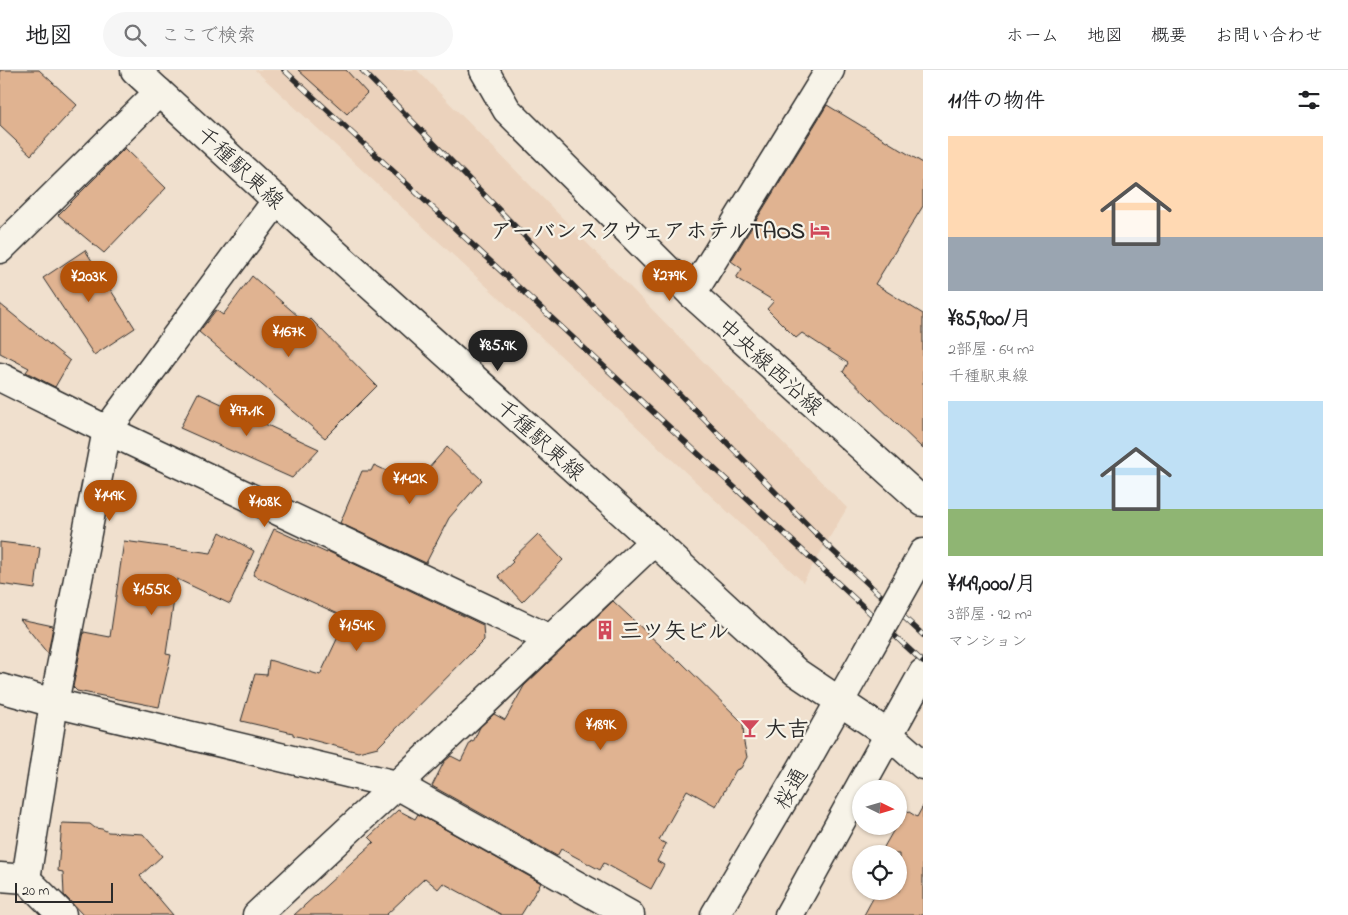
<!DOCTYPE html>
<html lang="ja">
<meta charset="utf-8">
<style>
:root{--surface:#fff;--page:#f6f6f6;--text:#202124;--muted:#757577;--line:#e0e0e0;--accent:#b45309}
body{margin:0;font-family:"Indie Flower","Klee One",sans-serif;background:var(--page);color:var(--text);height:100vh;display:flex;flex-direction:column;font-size:19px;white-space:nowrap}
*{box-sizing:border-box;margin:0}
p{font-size:16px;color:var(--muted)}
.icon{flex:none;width:28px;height:28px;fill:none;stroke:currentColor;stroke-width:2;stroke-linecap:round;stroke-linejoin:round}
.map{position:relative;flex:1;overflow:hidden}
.panel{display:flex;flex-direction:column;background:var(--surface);width:425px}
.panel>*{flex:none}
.needle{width:32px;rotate:95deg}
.tools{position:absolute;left:852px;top:710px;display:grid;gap:10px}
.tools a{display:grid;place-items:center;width:55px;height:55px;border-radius:50%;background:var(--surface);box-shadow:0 1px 4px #0004;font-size:25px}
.scale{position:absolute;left:15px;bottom:12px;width:98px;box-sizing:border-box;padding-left:5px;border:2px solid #2b2b2b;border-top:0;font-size:14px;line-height:18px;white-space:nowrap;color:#2b2b2b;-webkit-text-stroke:4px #f7f3e8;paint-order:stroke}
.price{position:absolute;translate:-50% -42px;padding:0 11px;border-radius:18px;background:var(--accent);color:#fff;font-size:16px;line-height:32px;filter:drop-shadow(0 1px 2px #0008)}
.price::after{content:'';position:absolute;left:50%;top:30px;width:15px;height:11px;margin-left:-8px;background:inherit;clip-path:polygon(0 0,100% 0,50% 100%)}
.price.on{background:#222;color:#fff}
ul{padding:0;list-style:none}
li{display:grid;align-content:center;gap:10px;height:265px;padding:0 25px}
li span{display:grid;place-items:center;height:155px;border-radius:0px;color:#555}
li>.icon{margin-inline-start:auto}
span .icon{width:90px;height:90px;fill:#fffc;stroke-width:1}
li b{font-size:21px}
h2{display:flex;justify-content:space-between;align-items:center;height:60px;padding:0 25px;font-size:21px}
header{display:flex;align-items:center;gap:30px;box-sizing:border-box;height:70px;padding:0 25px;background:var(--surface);border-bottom:1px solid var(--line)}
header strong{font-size:24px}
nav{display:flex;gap:28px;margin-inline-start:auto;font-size:18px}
.search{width:350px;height:45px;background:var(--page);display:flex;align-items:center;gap:12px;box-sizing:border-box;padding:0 18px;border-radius:28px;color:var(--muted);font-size:19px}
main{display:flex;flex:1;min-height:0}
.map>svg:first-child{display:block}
</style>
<header>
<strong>地図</strong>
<div class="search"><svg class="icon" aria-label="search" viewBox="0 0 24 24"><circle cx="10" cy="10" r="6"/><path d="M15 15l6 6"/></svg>ここで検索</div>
<nav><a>ホーム</a><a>地図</a><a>概要</a><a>お問い合わせ</a></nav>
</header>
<main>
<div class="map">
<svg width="923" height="845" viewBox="0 0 923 845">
<rect width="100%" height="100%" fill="#f0e0ce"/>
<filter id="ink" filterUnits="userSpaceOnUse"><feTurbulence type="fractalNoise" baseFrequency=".02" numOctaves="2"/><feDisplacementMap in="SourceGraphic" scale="10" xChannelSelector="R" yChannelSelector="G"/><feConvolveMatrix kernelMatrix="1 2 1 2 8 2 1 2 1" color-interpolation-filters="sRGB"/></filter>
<g filter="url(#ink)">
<path fill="#ebd2bc" d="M255,0H417L847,438L803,512Z"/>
<g fill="#e0b391" stroke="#2b2b2b">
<path d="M0,0H39L77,35L31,85L0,56Z"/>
<path d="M298,0H346L367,23L347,44Z"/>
<path d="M827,35L923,93V136L875,214L923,244V379L843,302L848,293L802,263L796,268L767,239L774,231L736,208L742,199L731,191Z"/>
<path d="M125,78L166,118L104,183L58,145Z"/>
<path d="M85,180L135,258L94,285L43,208Z"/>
<path d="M252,206L306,253L311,249L377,316L325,368L199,262L216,240L223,245Z"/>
<path d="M0,234L70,291L55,317L26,302L29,298L0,283Z"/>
<path d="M198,323L319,379L292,408L180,358Z"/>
<path d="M447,377L482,410L449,448L426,493L340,453L362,401H371L374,395L415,414Z"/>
<path d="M274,459L327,483V481L483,555L484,570L378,677L358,682L293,665V663L241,651L255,604L267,605L269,590L320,605L347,548L253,505Z"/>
<path d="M220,462L254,481L230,534L177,509L166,584L171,585L159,637L77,621L73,617L84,562L110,567L124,471L211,483Z"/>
<path d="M538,464L563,490L522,532L498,506L513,492L511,490Z"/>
<path d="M0,472L40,477L35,519L0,514Z"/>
<path d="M613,531L678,592L679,590L743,653L744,673L747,687L741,698L736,700L716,736L687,720L659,770L666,774L657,791L664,795L651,819L604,793L600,800L561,779L557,786L432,716L444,692L451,686L461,691L471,671L473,672L480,657L494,644L505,650L524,616Z"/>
<path d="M20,549L53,556L48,584Z"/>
<path d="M923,736V845H864L877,821H899V784H880L896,756H899V752L906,740L917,747Z"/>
<path d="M398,740L415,749L418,744L541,813L521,845H502L443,813L438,819L425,808L386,845H294L374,772L369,767Z"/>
<path d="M62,753L90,754L95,758L102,759L108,762L143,764L162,786L140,806L173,845H83L64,825L63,802L58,801Z"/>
</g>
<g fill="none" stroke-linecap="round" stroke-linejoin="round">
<defs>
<g id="minor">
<path d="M484,0L507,40L692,224L923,432"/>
<path d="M0,179L159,22"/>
<path d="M692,224L830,0"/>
<path d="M0,307L107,360L550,569"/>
<path d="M0,618L54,633L397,715L630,845"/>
<path d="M888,664L923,695"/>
<path d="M0,807L26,809L62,845"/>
<path d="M26,809L54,633L107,360L277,130"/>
<path d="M257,845L397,715L654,471"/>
</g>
<g id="tertiary">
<path d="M135,0L296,148L654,471L796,602L888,664"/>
<path d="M913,501L923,483"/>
<path d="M715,845L802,698L863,590"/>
<path d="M789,845L923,603"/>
</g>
</defs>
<use href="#minor" stroke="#2b2b2b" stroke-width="31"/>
<use href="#tertiary" stroke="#2b2b2b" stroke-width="31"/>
<use href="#minor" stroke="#f7f3e8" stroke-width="28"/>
<use href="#tertiary" stroke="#f7f3e8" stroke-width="28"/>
<defs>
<g id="rail">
<path d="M284,0L923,592"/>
<path d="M362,0L832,480L923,565"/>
</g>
</defs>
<use href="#rail" stroke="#2b2b2b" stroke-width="5.5"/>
<use href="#rail" stroke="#f7f3e8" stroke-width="4" stroke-dasharray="11" stroke-linecap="butt"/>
<defs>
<path id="tertiary-bridge" d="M863,590L913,501"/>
</defs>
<use href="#tertiary-bridge" stroke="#2b2b2b" stroke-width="31" stroke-linecap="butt"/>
<use href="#tertiary-bridge" stroke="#f7f3e8" stroke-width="28"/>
</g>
</g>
<defs>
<symbol id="hotel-bare" viewBox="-9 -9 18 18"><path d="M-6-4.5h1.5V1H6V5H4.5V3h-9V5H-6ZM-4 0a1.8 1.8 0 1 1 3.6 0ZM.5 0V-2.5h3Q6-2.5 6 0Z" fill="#d1495b" stroke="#f7f3e8" stroke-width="2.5" paint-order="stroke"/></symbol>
<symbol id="building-bare" viewBox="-9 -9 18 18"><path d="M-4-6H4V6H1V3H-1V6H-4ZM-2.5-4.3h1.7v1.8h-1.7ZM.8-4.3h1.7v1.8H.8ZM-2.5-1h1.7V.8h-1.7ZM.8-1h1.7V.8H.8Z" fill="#d1495b" stroke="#f7f3e8" stroke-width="2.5" paint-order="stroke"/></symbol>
<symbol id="bar-bare" viewBox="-9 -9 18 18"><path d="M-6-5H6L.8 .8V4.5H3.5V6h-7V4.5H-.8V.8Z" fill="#d1495b" stroke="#f7f3e8" stroke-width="2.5" paint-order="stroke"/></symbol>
</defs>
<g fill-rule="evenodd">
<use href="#hotel-bare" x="806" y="146" width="28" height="28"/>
<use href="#building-bare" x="591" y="546" width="28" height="28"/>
<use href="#bar-bare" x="736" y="644" width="28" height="28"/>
</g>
<g text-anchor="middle" stroke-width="4.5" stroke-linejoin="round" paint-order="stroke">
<g font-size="22" fill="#2b2b2b" stroke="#f7f3e8">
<text transform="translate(241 97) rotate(43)" y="8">千種駅東線</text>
<text transform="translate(771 296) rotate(42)" y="8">中央線西沿線</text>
<text transform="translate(541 369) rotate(42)" y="8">千種駅東線</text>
<text transform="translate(790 718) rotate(-60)" y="8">桜通</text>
</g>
<g font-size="22" font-weight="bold" fill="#2b2b2b" stroke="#f7f3e8" text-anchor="start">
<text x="805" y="168" text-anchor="end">アーバンスクウェアホテルTAOS</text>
<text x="620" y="568">三ツ矢ビル</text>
<text x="765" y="666">大吉</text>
</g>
</g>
</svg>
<div class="tools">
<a><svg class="needle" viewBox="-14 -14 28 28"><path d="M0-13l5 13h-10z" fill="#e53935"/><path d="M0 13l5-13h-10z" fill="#757577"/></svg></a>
<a><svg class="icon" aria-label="locate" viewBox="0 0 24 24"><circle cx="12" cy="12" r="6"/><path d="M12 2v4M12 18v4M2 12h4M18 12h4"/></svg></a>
</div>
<div class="scale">20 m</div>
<b class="price" style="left:670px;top:232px">¥279K</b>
<b class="price" style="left:89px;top:233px">¥203K</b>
<b class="price" style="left:289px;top:288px">¥167K</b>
<b class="price on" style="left:498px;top:302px">¥85.9K</b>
<b class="price" style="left:247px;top:367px">¥97.1K</b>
<b class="price" style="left:410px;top:435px">¥142K</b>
<b class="price" style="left:110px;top:452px">¥149K</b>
<b class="price" style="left:265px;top:458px">¥108K</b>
<b class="price" style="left:152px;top:546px">¥155K</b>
<b class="price" style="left:357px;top:582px">¥154K</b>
<b class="price" style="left:601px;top:681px">¥189K</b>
</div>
<section class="panel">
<h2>11件の物件<svg class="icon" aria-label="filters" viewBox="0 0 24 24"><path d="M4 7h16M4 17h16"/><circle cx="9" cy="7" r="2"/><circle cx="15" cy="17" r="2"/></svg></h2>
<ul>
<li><span style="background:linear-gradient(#ffd9b3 65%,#9aa5b1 0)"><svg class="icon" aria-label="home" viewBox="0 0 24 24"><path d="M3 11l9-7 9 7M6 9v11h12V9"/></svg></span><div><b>¥85,900/月</b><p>2部屋 · 64 m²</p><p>千種駅東線</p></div></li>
<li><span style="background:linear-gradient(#bfe0f5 70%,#8fb573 0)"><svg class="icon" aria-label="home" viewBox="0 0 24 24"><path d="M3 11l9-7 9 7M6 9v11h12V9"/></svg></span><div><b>¥149,000/月</b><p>3部屋 · 92 m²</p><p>マンション</p></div></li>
</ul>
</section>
</main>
